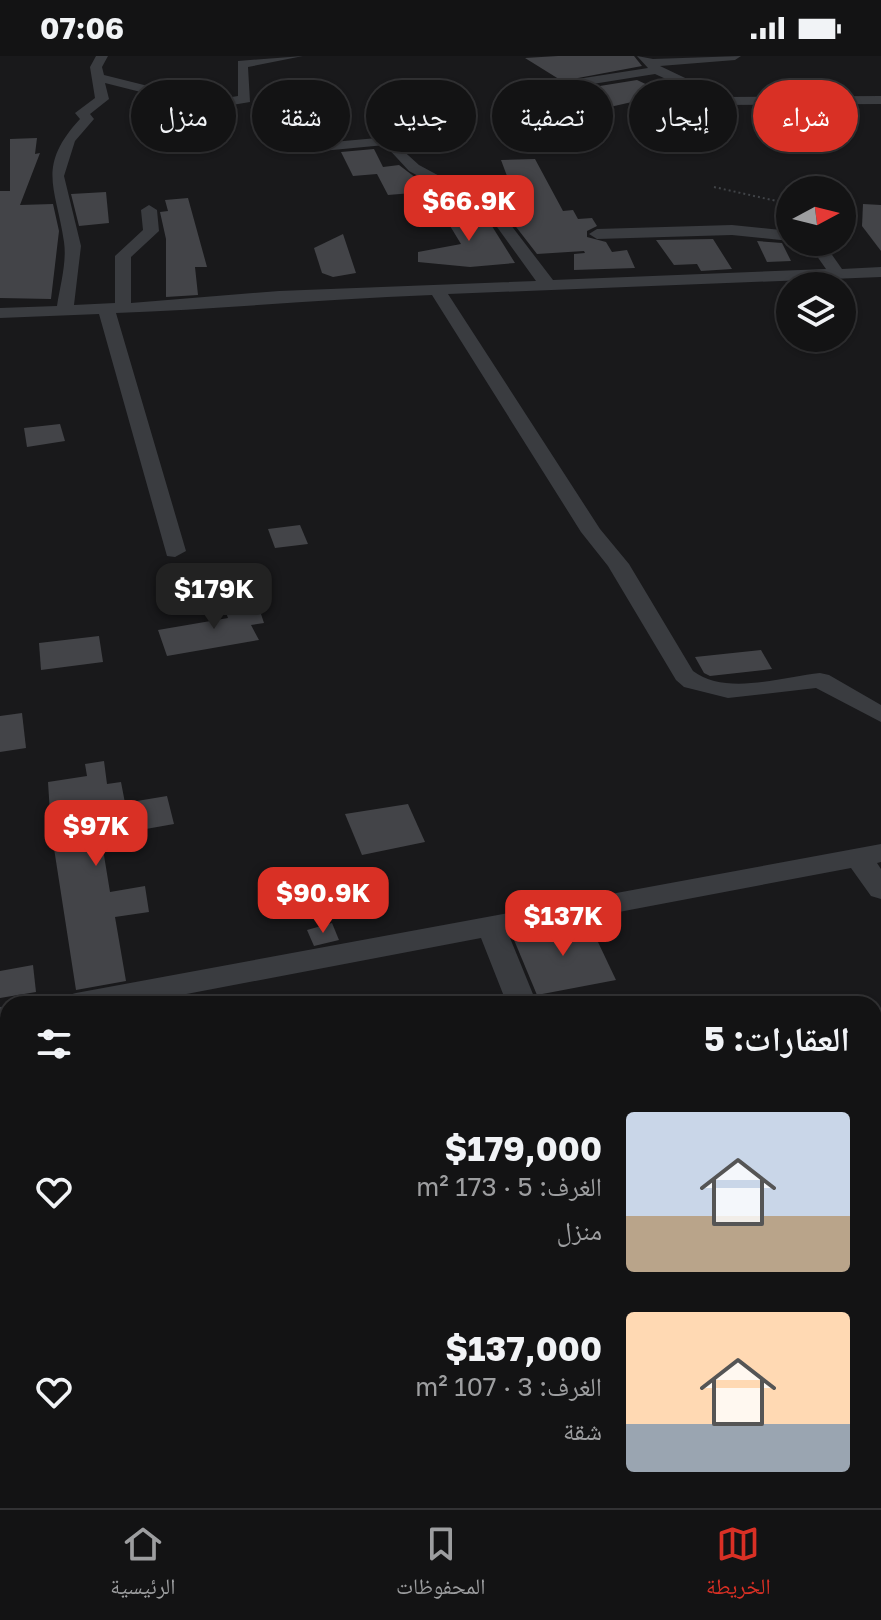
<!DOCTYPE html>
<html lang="ar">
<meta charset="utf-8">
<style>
:root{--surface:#131314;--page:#202022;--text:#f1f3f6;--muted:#9d9ea0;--line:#323234;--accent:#d93025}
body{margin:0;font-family:"Golos Text","Noto Naskh Arabic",sans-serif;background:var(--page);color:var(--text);direction:rtl;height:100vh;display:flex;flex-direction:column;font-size:30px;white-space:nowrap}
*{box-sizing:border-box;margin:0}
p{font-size:26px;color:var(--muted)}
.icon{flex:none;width:44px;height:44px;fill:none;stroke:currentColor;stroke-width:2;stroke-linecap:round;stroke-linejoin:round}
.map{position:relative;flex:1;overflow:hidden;direction:ltr}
.sheet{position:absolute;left:0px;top:940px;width:882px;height:512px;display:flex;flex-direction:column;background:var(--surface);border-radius:24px 24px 0 0;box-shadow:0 2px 6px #0004,0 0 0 2px var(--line);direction:rtl}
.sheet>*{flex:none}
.banner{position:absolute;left:24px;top:24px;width:834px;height:72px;direction:rtl;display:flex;gap:16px}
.needle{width:52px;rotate:83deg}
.tools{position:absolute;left:776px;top:120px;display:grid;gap:16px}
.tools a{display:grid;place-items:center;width:80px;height:80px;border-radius:50%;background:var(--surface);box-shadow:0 2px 6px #0004,0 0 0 2px var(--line);font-size:40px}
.price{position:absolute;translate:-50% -68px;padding:0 18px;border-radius:16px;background:var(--accent);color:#fff;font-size:26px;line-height:52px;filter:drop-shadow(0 2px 4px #0008)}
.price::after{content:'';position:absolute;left:50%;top:48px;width:24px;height:18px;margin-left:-12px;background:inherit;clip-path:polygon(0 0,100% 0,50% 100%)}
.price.current{background:#222;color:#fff}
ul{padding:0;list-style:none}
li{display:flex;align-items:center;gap:24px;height:200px;padding:0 32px}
li span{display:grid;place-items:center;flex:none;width:224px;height:160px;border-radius:8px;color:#555}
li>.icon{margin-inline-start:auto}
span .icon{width:96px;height:96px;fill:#fffc;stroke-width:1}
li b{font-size:34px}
h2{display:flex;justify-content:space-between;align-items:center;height:96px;padding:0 32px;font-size:34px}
.chip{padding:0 28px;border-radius:36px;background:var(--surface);box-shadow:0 2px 6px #0004,0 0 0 2px var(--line);font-size:28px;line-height:72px}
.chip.current{background:var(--accent);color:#fff}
.status{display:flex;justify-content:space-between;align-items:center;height:56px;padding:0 40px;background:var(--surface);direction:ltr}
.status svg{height:22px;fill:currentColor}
.dock{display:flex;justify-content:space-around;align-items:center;height:112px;border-top:2px solid var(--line);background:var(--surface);font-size:22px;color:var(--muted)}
.dock a{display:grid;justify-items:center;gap:4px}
.dock .current{color:var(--accent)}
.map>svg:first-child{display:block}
</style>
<div class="status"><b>07:06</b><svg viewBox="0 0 49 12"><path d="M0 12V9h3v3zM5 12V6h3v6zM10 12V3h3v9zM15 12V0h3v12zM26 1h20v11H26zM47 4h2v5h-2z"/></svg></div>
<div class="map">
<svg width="881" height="1452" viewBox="0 0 881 1452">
<rect width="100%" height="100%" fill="#19191b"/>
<g fill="#434448">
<path d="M558,0H634L642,10L562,25L525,2Z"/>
<path d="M637,24L667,38L610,51L575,34Z"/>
<path d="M37,82L35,98L40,97L20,149L53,148L59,175L51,243L0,242V135H10V83Z"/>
<path d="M374,93L383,111L399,109L416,122L424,136L388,139L377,118L353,120L341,96Z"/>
<path d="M535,103L563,155L573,154L578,163L592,162L597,170L587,175V181L606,186L612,196L627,194L635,212L574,214V198L585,197L584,195L537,198L499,149L476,131L510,128L501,104Z"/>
<path d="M106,136L109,167L79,170L71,138Z"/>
<path d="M188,142L207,211H195L198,239L166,241V183L160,156L168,155L165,144Z"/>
<path d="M863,148L881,149V195L862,170Z"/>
<path d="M472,152L485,159L515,207L470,211L418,206V196L461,188L441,155Z"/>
<path d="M343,178L356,217L333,221L322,217L314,192Z"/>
<path d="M713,183L732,213L701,215L697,208L674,209L656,184Z"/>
<path d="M757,185L782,187L791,205L767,206Z"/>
<path d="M60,368L65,385L27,391L24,372Z"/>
<path d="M300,469L308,488L275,492L268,473Z"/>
<path d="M257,546L264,567L251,569L259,584L167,600L158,574L228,562L224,551Z"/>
<path d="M99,580L103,606L41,614L39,587Z"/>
<path d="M761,594L772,613L710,620L704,617L695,601Z"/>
<path d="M22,657L26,692L0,696V660Z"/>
<path d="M104,705L107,728L121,726L125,747L167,740L174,768L101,781L110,836L145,830L149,856L115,861L126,925L76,934L51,773L48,726L87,720L85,708Z"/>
<path d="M408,748L425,786L362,799L345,758Z"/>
<path d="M588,865L616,924L537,939L512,879Z"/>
<path d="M332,867L339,884L314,890L307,874Z"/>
<path d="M33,909L36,936L0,942V915Z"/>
</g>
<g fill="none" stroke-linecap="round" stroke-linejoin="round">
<path stroke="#404347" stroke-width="2" stroke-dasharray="2 3" stroke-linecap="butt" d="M714,131L790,148"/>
<g fill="#3a3c40" fill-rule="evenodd">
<path d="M96,0H108L102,11L104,19L208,45L238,40V5L303,0L248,11L250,46L208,53L105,27L109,43L90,58L94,63L75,85L64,120L81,190L74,249L115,247V200L143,174L141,154L149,149L157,154L159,175L131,201V247L279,235L536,225L487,157L409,115L385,89L322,95L315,91L322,87L388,81L419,109L497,151L553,224L826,213L807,186H823L842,213L881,211V221L448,238L600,473L629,508L693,615C726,640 782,621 820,617L829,619L881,649V666L816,632L728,642L684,631L676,624L608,510L581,476L432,239C326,243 221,253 116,257L186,495L175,501L167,500L99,258L0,262V252L57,250C60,230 67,206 64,186C56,131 36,111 80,63L75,57L95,42L90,11Z"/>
<path d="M637,0L653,3L741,0L735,4L660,10L725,41L881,40V48L723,49L655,18L574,31L556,38L550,34L571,24L648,12Z"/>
<path d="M732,169L790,175V185L732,179L597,183L589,178L597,173Z"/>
<path d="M881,788V806L877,807L881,813V843L871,840L851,812L508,877L537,948H507L481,882L134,948H61L65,940L76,937Z"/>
<path d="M8,950V972L0,973V951Z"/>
<path d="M881,1304V1338L874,1339V1305Z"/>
<path d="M769,1444H812L816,1452H773Z"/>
</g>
</g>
</svg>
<div class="tools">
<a><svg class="needle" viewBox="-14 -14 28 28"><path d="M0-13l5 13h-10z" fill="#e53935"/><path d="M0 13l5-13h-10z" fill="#9d9ea0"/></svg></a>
<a><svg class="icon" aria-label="layers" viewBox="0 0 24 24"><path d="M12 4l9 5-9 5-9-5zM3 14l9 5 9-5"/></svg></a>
</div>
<b class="price" style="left:469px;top:187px">$66.9K</b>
<b class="price current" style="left:214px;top:575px">$179K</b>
<b class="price" style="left:96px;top:812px">$97K</b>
<b class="price" style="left:323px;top:879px">$90.9K</b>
<b class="price" style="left:563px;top:902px">$137K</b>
<div class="banner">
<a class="chip current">شراء</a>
<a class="chip">إيجار</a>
<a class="chip">تصفية</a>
<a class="chip">جديد</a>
<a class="chip">شقة</a>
<a class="chip">منزل</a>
</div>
<section class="sheet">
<h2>العقارات: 5<svg class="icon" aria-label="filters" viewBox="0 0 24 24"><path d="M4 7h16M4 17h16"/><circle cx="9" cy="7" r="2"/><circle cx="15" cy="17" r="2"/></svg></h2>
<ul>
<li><span style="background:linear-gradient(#c9d6e8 65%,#b9a48a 0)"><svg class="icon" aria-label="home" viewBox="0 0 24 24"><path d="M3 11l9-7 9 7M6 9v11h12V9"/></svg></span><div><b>$179,000</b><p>الغرف: 5 · 173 m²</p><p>منزل</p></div><svg class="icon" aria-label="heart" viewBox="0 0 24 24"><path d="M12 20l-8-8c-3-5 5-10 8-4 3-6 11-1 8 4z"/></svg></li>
<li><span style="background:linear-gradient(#ffd9b3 70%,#9aa5b1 0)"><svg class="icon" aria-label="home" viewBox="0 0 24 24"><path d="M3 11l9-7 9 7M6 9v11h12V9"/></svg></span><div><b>$137,000</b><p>الغرف: 3 · 107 m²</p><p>شقة</p></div><svg class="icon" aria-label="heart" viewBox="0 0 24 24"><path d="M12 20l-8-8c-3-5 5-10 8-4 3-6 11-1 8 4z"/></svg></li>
</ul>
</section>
</div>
<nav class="dock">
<a class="current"><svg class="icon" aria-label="map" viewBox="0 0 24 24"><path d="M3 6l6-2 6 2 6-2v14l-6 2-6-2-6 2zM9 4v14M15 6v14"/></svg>الخريطة</a>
<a><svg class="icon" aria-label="saved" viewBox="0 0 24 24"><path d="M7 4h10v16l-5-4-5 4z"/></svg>المحفوظات</a>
<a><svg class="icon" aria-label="home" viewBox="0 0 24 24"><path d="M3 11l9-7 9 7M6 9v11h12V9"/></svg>الرئيسية</a>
</nav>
